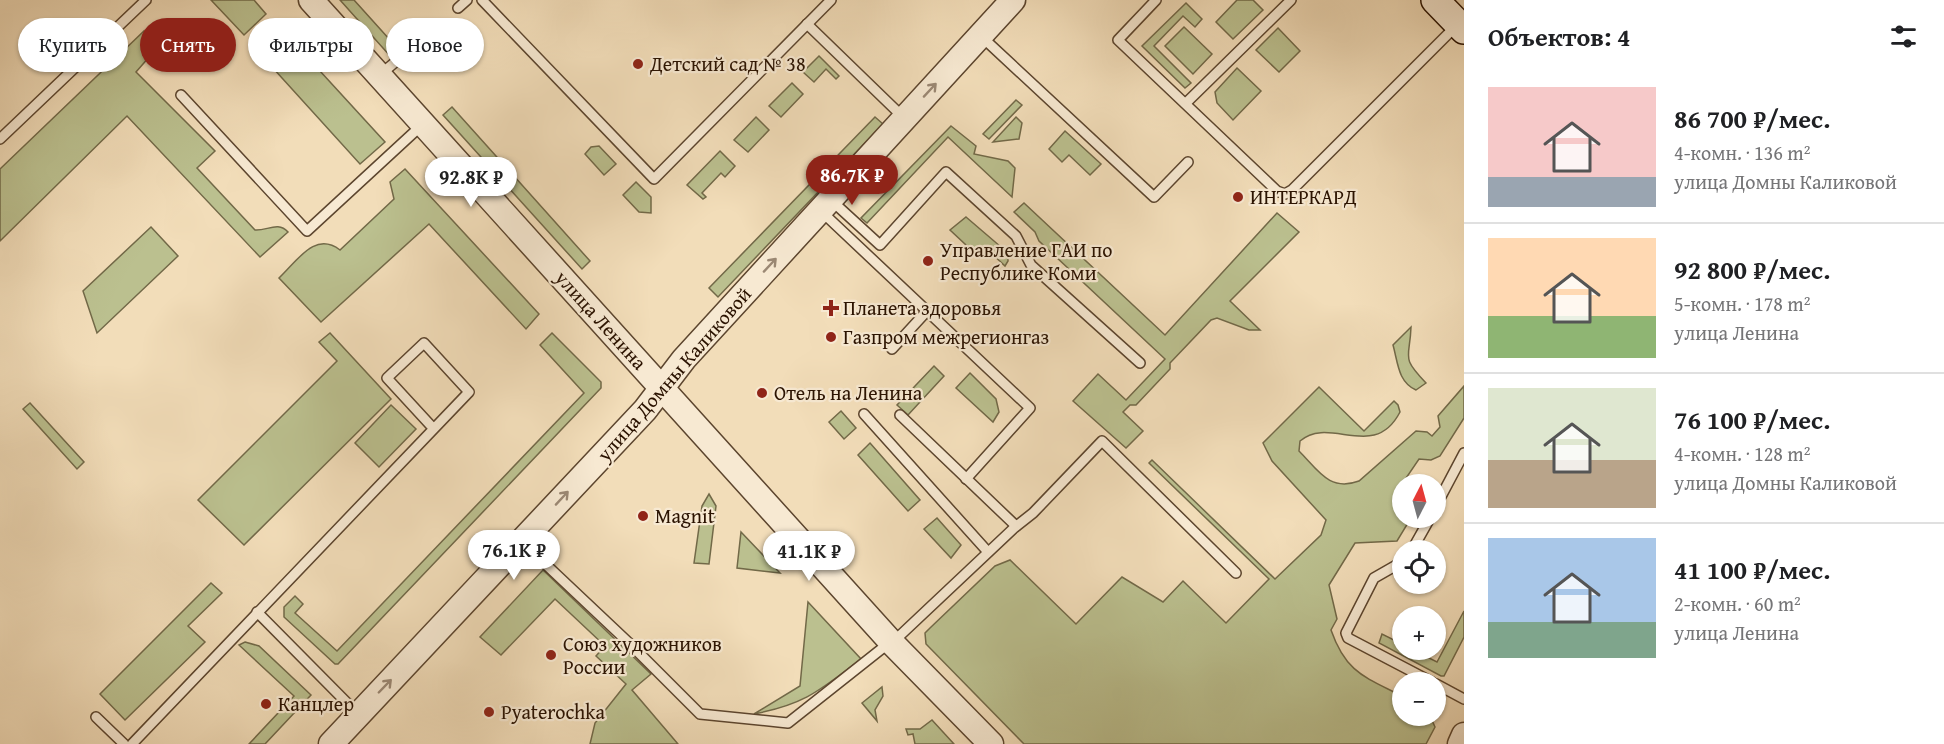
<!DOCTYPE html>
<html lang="ru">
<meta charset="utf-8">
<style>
:root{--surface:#fff;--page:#f6f6f6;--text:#202124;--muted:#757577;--line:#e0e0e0;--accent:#8f2418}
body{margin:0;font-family:"Gentium Book Plus",serif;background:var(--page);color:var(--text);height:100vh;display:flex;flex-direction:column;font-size:22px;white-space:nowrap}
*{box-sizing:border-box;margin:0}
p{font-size:20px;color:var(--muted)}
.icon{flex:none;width:33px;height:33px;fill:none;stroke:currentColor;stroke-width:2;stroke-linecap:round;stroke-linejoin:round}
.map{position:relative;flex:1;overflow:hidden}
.drawer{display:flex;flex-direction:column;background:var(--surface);width:480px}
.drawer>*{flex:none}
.top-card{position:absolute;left:18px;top:18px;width:570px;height:54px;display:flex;gap:12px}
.needle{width:39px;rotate:6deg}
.tools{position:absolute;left:1392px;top:474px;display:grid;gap:12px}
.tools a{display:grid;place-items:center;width:54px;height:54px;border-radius:50%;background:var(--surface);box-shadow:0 2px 4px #0004;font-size:30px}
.price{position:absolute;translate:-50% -51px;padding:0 14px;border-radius:21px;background:#fff;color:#222;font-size:20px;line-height:39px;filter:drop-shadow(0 2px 3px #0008)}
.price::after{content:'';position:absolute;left:50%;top:36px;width:18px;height:14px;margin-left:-9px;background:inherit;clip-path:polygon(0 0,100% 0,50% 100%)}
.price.current{background:var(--accent);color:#fff}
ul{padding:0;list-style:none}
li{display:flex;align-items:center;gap:18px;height:150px;padding:0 24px}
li+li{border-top:2px solid var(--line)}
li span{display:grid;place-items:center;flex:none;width:168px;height:120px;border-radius:0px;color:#555}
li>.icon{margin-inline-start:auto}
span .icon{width:72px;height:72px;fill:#fffc;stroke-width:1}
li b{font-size:26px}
h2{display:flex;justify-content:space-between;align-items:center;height:72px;padding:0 24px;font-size:26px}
.pill{padding:0 21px;border-radius:27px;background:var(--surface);box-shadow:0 2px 4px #0004;font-size:21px;line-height:54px}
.pill.current{background:var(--accent);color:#fff}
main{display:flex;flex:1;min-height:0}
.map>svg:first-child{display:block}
</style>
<main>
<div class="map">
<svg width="1464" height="744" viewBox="0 0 1464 744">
<rect width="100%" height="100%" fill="#f2ddb9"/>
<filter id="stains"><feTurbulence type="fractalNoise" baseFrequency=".00333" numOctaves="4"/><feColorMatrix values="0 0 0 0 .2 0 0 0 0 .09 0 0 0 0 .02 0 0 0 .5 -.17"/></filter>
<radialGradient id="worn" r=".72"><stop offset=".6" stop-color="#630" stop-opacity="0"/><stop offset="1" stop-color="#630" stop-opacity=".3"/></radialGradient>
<g fill="#bbc08f" stroke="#726948" stroke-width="1.5">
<path d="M211,0H254L266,14L244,35Z"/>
<path d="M340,0H354L399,50L391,57Z"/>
<path d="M1237,0H1253L1263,10L1233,39L1216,22Z"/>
<path d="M1186,3L1202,19L1195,27L1183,16L1154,46L1191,83L1185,88L1142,46Z"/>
<path d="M276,23L385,142L360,164L252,45Z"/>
<path d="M1184,27L1212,54L1193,74L1165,46Z"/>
<path d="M1278,28L1300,51L1279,72L1256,50Z"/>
<path d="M144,31L150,56L136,72L215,151L197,168L255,230C267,231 278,221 288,232L260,257L127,116L0,241V169Z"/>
<path d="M819,56L839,76L836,79L826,69L814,82L803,72Z"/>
<path d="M1237,68L1261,91L1233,120L1217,103L1215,92Z"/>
<path d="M792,83L803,94L781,117L769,106Z"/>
<path d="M1016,100L1022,105L989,139L983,134Z"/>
<path d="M452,107L590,261L582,269L443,115Z"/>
<path d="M756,117L769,130L748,152L734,140Z"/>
<path d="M875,117L883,124L718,297L709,288Z"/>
<path d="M1016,117L1022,123L1019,139L993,142Z"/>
<path d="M951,126L976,146L974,154L1008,161L1015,168L1012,197L948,137L867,223L861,218Z"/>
<path d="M1065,131L1101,164L1090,175L1069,155L1062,162L1049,149Z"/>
<path d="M599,146L616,164L604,175L585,154L591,147Z"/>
<path d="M720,151L735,166L725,177L721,173L702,193L706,197L703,199L687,185Z"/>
<path d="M405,169L539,314L526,329L429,224L321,322L279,278C298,260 315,231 340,250L394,199L390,182Z"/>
<path d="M636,182L651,197V213L639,212L623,195Z"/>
<path d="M1024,203L1165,335L1277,213L1299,232L1230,301L1260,330H1249L1217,318L1211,320L1170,363V369L1136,405H1130L1123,412L1143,431L1126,448L1073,401L1098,374L1126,400L1165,359L1039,241L1035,232L1014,212Z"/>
<path d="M966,217L1008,253V261L1005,266L988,250L980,258L950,230Z"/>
<path d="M151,227L178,256L97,333L83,291Z"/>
<path d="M1411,327C1410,359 1400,356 1426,383L1416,390C1398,382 1398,363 1393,345Z"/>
<path d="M330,333L391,399L244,545L198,500L337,361L319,342Z"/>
<path d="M552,333L601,382V388L338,664H335L284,617V607L295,596L303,604L295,613L337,651L584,393L540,345Z"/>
<path d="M934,366L944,376L908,415L897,405Z"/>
<path d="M970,373L996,399L999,412L993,422L956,388Z"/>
<path d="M1464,386V418L1440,456L1431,460L1419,459L1402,484V518H1411L1397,541L1355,543L1329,585L1337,619L1331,630C1346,673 1365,677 1402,696V716H1430L1435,727L1426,744H1024L926,644L925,633L930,628L995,566L1010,560L1076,624L1122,577L1163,602L1183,581L1226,623L1269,579L1149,463L1152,460L1275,579L1321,535L1326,520L1272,461L1263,443L1319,387L1364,431L1394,401L1398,405L1400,412C1374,462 1330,415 1300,441L1299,451C1318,470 1329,492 1359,481L1416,431L1427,432L1432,436L1440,427L1438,416Z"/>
<path d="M30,403L84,462L77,469L23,409Z"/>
<path d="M391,405L416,429L379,467L355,443Z"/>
<path d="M841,411L856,428L844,439L829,422Z"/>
<path d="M870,443L920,500L908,511L858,455Z"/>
<path d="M709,494L716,506L709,564L694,563L702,506Z"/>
<path d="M937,518L961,545L951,558L924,529Z"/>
<path d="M741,532L780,573L737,568Z"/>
<path d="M543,570L651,674L632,690L678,744H590L595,723L626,684L596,656L605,646L555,599L501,655L480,637Z"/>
<path d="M211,583L222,593L188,626L205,642L125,720L100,694Z"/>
<path d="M808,602L861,659C820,690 806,704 754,714L800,686Z"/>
<path d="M1464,611V637L1444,676H1441L1379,643L1382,634L1402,644V650H1413L1437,662Z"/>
<path d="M245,642L259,646L311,695L265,744H249L294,696L239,645Z"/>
<path d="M882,687L883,696L875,710L877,721L862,703Z"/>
<path d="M932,720L954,744H915L913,734L908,735L906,729H920Z"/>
</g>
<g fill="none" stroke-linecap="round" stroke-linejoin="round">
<defs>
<g id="service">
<path d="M482,0L654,179L831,0"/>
<path d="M1156,0L1118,40L1277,191L1285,194L1292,190L1456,26"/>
<path d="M458,8L467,0"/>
<path d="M807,24L904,118"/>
<path d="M982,37L1154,197L1188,162"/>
<path d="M380,75L415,45"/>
<path d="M181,95L307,231L423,124"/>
<path d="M1186,103L1291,0"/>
<path d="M0,139L146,0"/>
<path d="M832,201L880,245L946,172L1016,236L1031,265L1140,363"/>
<path d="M822,212L1030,408L966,479"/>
<path d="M892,349L927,311"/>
<path d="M864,414L988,552"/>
<path d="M900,415L1016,526"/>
<path d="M1436,506L1464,453"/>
<path d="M522,542L628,642L700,714L788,723L889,643"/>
<path d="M1412,550L1430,518"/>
<path d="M1402,562L1374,578L1346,633L1348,638L1432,682"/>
<path d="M257,612L358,714"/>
<path d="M892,643L1014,528L1033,513L1102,441L1236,573"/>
<path d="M1436,684L1464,699"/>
<path d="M96,717L124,744"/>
<path d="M132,744L469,392L424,343L387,378L433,428"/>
</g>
<g id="tertiary">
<path d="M311,0L892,643L991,744"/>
<path d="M331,744L645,410L684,359L1013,0"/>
<path d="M1460,744L1464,735"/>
</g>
<path id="secondary" d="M1435,0L1464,30"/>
</defs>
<use href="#service" stroke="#5c452e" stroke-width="12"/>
<use href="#tertiary" stroke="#5c452e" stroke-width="27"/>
<use href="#secondary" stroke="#2a1200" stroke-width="30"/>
<use href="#service" stroke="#f7e9d2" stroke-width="9"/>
<use href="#tertiary" stroke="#f7e9d2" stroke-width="24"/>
<use href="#secondary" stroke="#f7e9d2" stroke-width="27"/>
</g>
<defs><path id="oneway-shaft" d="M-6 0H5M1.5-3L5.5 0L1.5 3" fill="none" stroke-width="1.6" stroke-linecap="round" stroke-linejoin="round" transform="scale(1.5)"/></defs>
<g stroke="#9b8874">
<use href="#oneway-shaft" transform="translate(930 90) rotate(-47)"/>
<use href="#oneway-shaft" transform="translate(770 265) rotate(-47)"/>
<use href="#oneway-shaft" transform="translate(562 498) rotate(-47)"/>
<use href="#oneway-shaft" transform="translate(385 686) rotate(-46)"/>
</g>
<g fill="#8f2418" stroke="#f7e9d2" stroke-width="2">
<circle cx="638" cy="64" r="6"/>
<circle cx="1238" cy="197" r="6"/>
<circle cx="928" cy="261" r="6"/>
<path d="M828 299h6v6h6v6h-6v6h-6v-6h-6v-6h6z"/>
<circle cx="831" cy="337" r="6"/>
<circle cx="762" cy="393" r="6"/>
<circle cx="643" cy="516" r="6"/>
<circle cx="551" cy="655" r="6"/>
<circle cx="266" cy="704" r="6"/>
<circle cx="489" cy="712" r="6"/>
</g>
<g text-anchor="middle" stroke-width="4.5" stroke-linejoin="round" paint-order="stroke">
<g font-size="20" fill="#2a1200" stroke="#f7e9d2" text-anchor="start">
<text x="650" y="71">Детский сад № 38</text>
<text x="1250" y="204">ИНТЕРКАРД</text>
<text x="940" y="257">Управление ГАИ по<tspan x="940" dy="23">Республике Коми</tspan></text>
<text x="843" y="315">Планета здоровья</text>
<text x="843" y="344">Газпром межрегионгаз</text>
<text x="774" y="400">Отель на Ленина</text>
<text x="655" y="523">Magnit</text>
<text x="563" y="651">Союз художников<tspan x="563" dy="23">России</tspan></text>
<text x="278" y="711">Канцлер</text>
<text x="501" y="719">Pyaterochka</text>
</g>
<g font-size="20" fill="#2a1200" stroke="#f7e9d2">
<text transform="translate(601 320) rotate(48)" y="7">улица Ленина</text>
<text transform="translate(674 374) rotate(-49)" y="7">улица Домны Каликовой</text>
</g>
</g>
<rect width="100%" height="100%" filter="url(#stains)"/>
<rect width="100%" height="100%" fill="url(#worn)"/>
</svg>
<div class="tools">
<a><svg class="needle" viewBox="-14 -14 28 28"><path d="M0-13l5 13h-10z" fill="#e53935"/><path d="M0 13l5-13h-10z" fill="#757577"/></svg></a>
<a><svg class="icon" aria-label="locate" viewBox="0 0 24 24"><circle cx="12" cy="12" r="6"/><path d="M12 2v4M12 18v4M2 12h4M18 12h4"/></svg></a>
<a>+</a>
<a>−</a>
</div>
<b class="price current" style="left:852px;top:206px">86.7K ₽</b>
<b class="price" style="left:471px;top:208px">92.8K ₽</b>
<b class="price" style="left:514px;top:581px">76.1K ₽</b>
<b class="price" style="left:809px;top:582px">41.1K ₽</b>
<div class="top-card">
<a class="pill">Купить</a>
<a class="pill current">Снять</a>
<a class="pill">Фильтры</a>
<a class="pill">Новое</a>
</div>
</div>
<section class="drawer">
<h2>Объектов: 4<svg class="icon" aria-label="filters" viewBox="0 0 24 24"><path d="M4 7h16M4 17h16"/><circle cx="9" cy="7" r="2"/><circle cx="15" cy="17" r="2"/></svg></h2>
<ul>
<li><span style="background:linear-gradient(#f6c9c9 75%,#9aa5b1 0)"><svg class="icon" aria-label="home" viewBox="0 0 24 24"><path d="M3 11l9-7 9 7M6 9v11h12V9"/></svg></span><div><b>86 700 ₽/мес.</b><p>4-комн. · 136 m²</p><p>улица Домны Каликовой</p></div></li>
<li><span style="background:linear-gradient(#ffd9b3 65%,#8fb573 0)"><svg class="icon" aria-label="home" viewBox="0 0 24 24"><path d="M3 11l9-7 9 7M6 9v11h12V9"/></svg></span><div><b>92 800 ₽/мес.</b><p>5-комн. · 178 m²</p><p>улица Ленина</p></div></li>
<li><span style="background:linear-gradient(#dfe7d0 60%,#b9a48a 0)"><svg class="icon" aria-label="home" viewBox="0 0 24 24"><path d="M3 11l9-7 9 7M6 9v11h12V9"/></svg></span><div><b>76 100 ₽/мес.</b><p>4-комн. · 128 m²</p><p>улица Домны Каликовой</p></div></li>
<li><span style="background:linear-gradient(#a9c7e8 70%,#7fa58c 0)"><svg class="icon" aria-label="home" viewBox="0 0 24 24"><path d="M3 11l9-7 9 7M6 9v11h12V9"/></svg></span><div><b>41 100 ₽/мес.</b><p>2-комн. · 60 m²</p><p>улица Ленина</p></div></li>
</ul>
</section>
</main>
